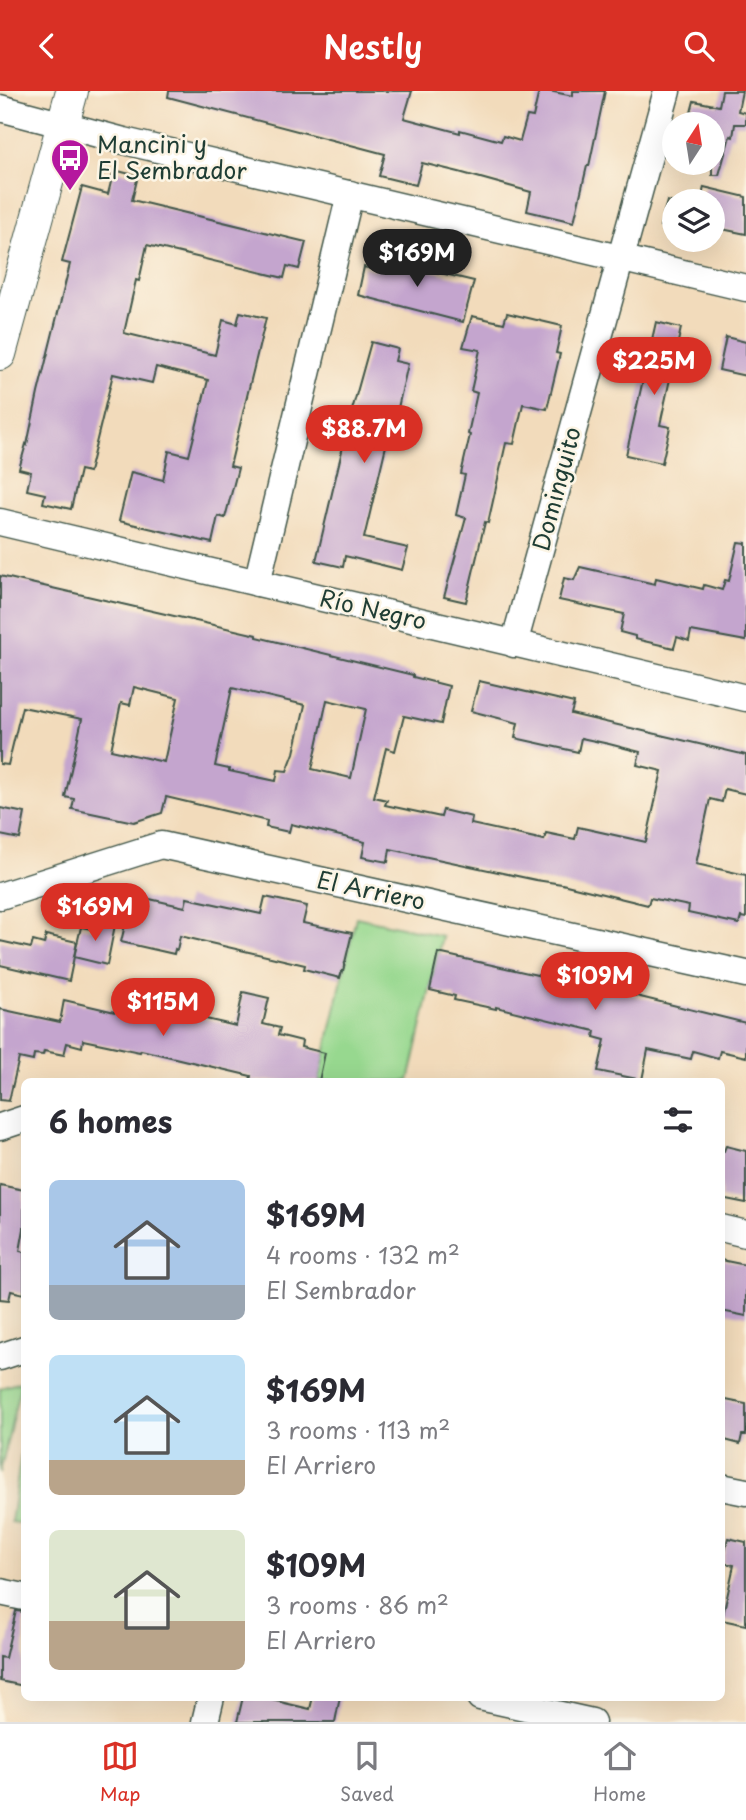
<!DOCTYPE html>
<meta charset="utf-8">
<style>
:root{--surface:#fff;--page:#f7f7f7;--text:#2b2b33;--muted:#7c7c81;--line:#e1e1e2;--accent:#d93025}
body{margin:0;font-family:"Playpen Sans",sans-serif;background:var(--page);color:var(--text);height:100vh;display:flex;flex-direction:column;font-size:26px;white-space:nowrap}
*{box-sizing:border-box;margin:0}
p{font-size:23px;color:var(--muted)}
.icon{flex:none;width:38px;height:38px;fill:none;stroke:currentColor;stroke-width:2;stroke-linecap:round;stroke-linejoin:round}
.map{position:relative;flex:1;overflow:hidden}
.side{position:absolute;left:21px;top:987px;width:704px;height:623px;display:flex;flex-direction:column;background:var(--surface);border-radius:10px;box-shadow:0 7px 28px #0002}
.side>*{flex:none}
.needle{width:46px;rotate:12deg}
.controls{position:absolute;left:662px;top:21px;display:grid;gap:14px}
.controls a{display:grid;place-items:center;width:63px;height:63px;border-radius:50%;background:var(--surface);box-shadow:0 7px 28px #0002;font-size:35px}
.price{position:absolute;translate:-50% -60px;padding:0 16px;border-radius:24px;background:var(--accent);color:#fff;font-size:23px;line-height:46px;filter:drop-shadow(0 2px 4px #0008)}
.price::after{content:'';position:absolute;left:50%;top:42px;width:21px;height:16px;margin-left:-10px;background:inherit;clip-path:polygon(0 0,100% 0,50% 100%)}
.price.selected{background:#222;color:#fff}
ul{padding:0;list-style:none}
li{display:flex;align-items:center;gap:21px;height:175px;padding:0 28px}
li span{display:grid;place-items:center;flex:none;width:196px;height:140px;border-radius:10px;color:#555}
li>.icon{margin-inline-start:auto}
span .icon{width:84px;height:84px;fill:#fffc;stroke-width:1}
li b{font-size:30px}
h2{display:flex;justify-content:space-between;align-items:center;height:84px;padding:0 28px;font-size:30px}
header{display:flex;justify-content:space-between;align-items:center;height:91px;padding:0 28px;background:var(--accent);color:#fff;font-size:32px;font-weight:600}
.dock{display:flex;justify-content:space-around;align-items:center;height:98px;border-top:2px solid var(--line);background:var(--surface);font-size:19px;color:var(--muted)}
.dock a{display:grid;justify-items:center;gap:4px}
.dock .selected{color:var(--accent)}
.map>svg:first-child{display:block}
</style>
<header><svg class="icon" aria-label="back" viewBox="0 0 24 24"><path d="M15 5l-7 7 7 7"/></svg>Nestly<svg class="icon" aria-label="search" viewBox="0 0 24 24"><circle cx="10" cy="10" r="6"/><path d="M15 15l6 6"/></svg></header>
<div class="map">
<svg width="746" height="1631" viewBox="0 0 746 1631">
<rect width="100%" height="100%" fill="#fcf5e5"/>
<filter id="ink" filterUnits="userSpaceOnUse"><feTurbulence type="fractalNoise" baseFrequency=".0143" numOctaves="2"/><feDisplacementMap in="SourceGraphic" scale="14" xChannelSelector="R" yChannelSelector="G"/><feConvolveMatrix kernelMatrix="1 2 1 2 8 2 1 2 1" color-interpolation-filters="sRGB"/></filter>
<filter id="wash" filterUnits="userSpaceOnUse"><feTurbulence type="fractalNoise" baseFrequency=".00686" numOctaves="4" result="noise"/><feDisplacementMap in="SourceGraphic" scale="28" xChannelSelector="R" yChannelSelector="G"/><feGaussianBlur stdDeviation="1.57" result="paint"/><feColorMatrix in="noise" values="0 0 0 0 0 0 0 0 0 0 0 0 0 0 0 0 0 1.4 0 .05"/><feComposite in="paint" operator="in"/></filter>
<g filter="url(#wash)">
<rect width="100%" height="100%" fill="#f2dbbb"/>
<g fill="#97d88f" stroke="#5b8a62" stroke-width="2">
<path d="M356,826L442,845L409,990H319Z"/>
<path d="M21,1291L0,1382V1297Z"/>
<path d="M24,1343V1433L11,1431Z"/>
</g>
<g id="blocks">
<g fill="#c4a5ce" fill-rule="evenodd">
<path d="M169,0H412L404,27L460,42V39L501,50L503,45L520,50L527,25L533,26L539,0H549L573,5V0H605L589,75H587L574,131L527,120L531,101L459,81L422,72L416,94L379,85L385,63L168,6Z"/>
<path d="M722,0H742L738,20L746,22V33H735L733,46L730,45L719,84H712V33H688L694,10L719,15Z"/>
<path d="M114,79L138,85L132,109L306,151L299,178L287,175L284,187L147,154L139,190L136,189L124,242L215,264L223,229L237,233L240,221L266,227L230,375L238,377L225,427L218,425L212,452L119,430L131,381L163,389L169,360L189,365L208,289L156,276L152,292L113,283L89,381L80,379L71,418L43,412L45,403L27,399L31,381L19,378L26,353L27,354L38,302L70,173L62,171L82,96L108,103Z"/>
<path d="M704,96L746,106V143L712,136V110H701Z"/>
<path d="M667,110L674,112V138L660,135Z"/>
<path d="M377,167L474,190L463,231L358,204L364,176L375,179Z"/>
<path d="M507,222L562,235L556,262L560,263L547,318L523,313L514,353L506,352L488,432L485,431L466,511L444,506L466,427L456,424L465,384L461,383L470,344L468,343L477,302L471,300L480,259L463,256L472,225L504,232Z"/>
<path d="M656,231L681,237L660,334L670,336L662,372L626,364Z"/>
<path d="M726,246L746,251V285L719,279Z"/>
<path d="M371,251L398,258L395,270L408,273L398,317H395L364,447L408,457L402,479L345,465L343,476L316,470L349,330Z"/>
<path d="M738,451L746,452V550L691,540L689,550L677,546L674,557L635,548V545L620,541L624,523L559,509L564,487L574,489L580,476L655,493L656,487L703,498L704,494L722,499L725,489L729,490Z"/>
<path d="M0,485L257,544V546L413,584V586L449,595L441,633L404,625L395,660L386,657L374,706L387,709L385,714L441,726L443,719L472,726L471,733L544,749L546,742L575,748L578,736L646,751L662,680L637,674L640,661L609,653L581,647L578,661L515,647L518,632L471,620L479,590L574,612L571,623L746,664V703L725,698L722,711L710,708L696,773L746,784V827L741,826L739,833L688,822L689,815L650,807L648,814L562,793L536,789L390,758L388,771L362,766L365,751L291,733L289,741L266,736L267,730L166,706L162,722L134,731L72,718L74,708L65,706L82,628L22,616L8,674L0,673ZM134,596L178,607L164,671L111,659L121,612L130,614ZM232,597L305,614L294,662L287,680L278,679L276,690L229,680V678L215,675ZM327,609L366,618L351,687L312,678Z"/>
<path d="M0,717L25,722L20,748L0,744Z"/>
<path d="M132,804L185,816L187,807L261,823L265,806L307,815L303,832L352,842L343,880H342L340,887L304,878L305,874L180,845L177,859L175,858L174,863L121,851Z"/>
<path d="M94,829L115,834L107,874L74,866L81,836L92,838Z"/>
<path d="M46,844L77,851L69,890L0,874V850L31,857L33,850L44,853Z"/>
<path d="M438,862L573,892L577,876L632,888L628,903L746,932V966L720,960L718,967L693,960L691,968L648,959L642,989L598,980L605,949L594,946L595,940L496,916V918L454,909L455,905L430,899Z"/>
<path d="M243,901L269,907L263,933L280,937L278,944L302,950L301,956L325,962L319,990H250L251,985L141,959L140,961L83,949L82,956L67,952L64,964L44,960L43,964L34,963L33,970L19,967L9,1010L0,1009V918L60,931L64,909L115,921L118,906L150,914L153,905L195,914L193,925L236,935Z"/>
<path d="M726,1055L746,1060V1112L721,1107V1059L724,1060Z"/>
<path d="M0,1094L24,1099V1138L20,1160L24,1161V1203L11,1200L9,1209L0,1208Z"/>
<path d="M721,1169L746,1174V1225L721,1220Z"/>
<path d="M721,1308L746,1313V1344H742L740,1353L721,1348Z"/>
<path d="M728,1447L746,1451V1534L722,1529L734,1474L722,1472Z"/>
<path d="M16,1520L24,1521V1595L0,1590V1566L5,1567Z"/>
<path d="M243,1606H259L310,1618L313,1606H340L335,1631H237Z"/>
</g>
</g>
</g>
<g filter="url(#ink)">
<use href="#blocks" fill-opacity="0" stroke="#3f5548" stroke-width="2"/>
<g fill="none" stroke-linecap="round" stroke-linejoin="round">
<defs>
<g id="minor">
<path d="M0,17L124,50L746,197"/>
<path d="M0,431L746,607"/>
<path d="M257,492L350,103"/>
<path d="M514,553L667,0"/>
<path d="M0,805L161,754L746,883"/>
<path d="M0,1036L24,1028"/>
<path d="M721,1137L746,1143"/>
<path d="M0,1266L24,1258"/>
<path d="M721,1396L746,1401"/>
<path d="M0,1501L24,1506"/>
<path d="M480,1606L592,1631"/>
<path d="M205,1631L211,1606"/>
</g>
<path id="tertiary" d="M0,263L72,0"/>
</defs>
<use href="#minor" stroke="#3f5548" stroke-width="29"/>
<use href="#tertiary" stroke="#3f5548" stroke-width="34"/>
<use href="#minor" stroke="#fff" stroke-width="26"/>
<use href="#tertiary" stroke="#fff" stroke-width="32"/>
</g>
</g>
<defs>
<symbol id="bus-pin" viewBox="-11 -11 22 30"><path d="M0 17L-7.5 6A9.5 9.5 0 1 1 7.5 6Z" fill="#b5179e" stroke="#fcf5e5"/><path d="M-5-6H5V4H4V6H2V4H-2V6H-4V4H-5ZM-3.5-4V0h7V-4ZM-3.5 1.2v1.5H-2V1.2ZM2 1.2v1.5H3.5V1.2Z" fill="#fff"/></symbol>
</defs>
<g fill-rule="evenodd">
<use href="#bus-pin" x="48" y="45" width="44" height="60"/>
</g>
<g text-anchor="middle" stroke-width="5" stroke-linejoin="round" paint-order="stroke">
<g font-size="23" fill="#1f3d34" stroke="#fcf5e5" text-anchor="start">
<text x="97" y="62">Mancini y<tspan x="97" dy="26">El Sembrador</tspan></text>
</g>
<g font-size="23" fill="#1f3d34" stroke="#fcf5e5">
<text transform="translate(557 398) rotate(-75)" y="8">Dominguito</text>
<text transform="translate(373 519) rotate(13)" y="8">Río Negro</text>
<text transform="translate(371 800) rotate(12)" y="8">El Arriero</text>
</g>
</g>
</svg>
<div class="controls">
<a><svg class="needle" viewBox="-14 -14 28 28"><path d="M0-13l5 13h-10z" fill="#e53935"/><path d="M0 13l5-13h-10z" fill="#7c7c81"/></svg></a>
<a><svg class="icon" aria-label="layers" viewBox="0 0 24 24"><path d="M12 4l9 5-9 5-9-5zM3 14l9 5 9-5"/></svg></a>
</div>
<b class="price selected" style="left:417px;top:198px">$169M</b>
<b class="price" style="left:654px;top:306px">$225M</b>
<b class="price" style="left:364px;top:374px">$88.7M</b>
<b class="price" style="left:95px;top:852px">$169M</b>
<b class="price" style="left:595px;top:921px">$109M</b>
<b class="price" style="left:163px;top:947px">$115M</b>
<section class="side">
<h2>6 homes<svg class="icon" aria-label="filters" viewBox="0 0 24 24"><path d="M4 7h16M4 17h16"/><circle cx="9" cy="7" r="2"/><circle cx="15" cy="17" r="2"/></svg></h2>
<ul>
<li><span style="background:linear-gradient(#a9c7e8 75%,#9aa5b1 0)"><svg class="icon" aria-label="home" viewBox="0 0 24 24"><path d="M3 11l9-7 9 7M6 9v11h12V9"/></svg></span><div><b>$169M</b><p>4 rooms · 132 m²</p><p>El Sembrador</p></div></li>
<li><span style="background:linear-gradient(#bfe0f5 75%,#b9a48a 0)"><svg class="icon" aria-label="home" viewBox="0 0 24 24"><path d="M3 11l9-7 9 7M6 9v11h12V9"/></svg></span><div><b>$169M</b><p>3 rooms · 113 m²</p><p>El Arriero</p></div></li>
<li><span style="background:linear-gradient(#dfe7d0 65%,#b9a48a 0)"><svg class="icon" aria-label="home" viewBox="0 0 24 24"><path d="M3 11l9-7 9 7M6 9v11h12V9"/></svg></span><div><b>$109M</b><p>3 rooms · 86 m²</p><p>El Arriero</p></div></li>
</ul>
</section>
</div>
<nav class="dock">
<a class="selected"><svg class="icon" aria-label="map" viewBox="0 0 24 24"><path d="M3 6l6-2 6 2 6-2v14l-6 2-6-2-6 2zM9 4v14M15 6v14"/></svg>Map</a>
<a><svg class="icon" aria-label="saved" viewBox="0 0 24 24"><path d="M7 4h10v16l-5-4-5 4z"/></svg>Saved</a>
<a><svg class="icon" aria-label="home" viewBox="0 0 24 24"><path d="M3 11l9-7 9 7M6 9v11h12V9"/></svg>Home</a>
</nav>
